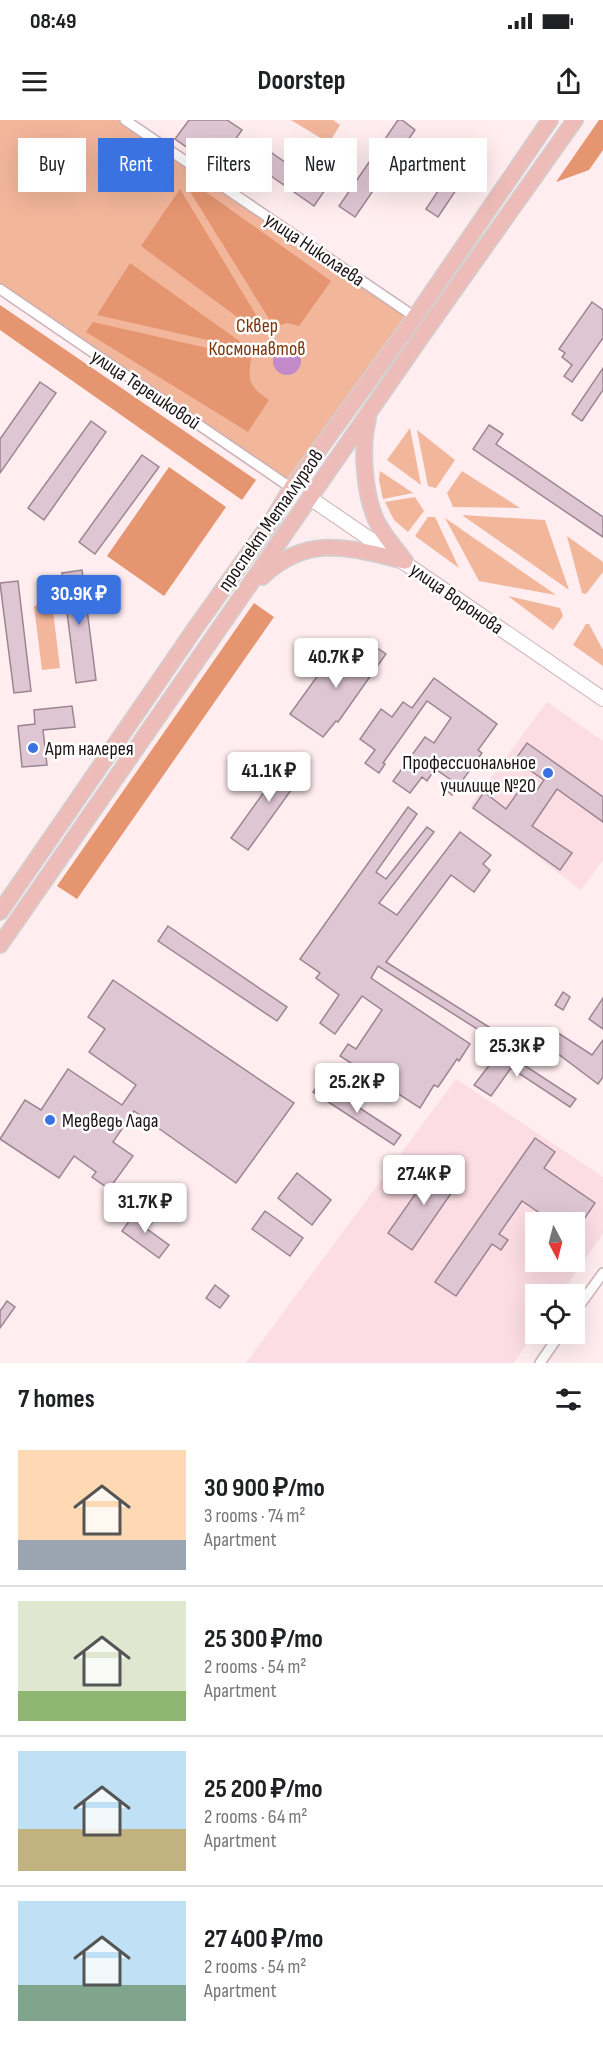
<!DOCTYPE html>
<meta charset="utf-8">
<style>
:root{--surface:#fff;--page:#f2f2f2;--text:#202124;--muted:#757577;--line:#e0e0e0;--accent:#3a72e2}
body{margin:0;font-family:"Sofia Sans Condensed",sans-serif;background:var(--page);color:var(--text);height:100vh;display:flex;flex-direction:column;font-size:22px;white-space:nowrap}
*{box-sizing:border-box;margin:0}
p{font-size:20px;color:var(--muted)}
.icon{flex:none;width:33px;height:33px;fill:none;stroke:currentColor;stroke-width:2;stroke-linecap:round;stroke-linejoin:round}
.map{position:relative;height:1243px;overflow:hidden}
.details{display:flex;flex-direction:column;background:var(--surface);flex:1}
.details>*{flex:none}
.guide{position:absolute;left:18px;top:18px;width:567px;height:54px;display:flex;gap:12px}
.needle{width:39px;rotate:173deg}
.controls{position:absolute;left:525px;top:1092px;display:grid;gap:12px}
.controls a{display:grid;place-items:center;width:60px;height:60px;border-radius:0px;background:var(--surface);box-shadow:0 6px 24px #0002;font-size:30px}
.price{position:absolute;translate:-50% -51px;padding:0 14px;border-radius:6px;background:#fff;color:#222;font-size:20px;line-height:39px;filter:drop-shadow(0 2px 3px #0008)}
.price::after{content:'';position:absolute;left:50%;top:36px;width:18px;height:14px;margin-left:-9px;background:inherit;clip-path:polygon(0 0,100% 0,50% 100%)}
.price.active{background:var(--accent);color:#fff}
ul{padding:0;list-style:none}
li{display:flex;align-items:center;gap:18px;height:150px;padding:0 18px}
li+li{border-top:2px solid var(--line)}
li span{display:grid;place-items:center;flex:none;width:168px;height:120px;border-radius:0px;color:#555}
li>.icon{margin-inline-start:auto}
span .icon{width:72px;height:72px;fill:#fffc;stroke-width:1}
li b{font-size:26px}
h2{display:flex;justify-content:space-between;align-items:center;height:72px;padding:0 18px;font-size:26px}
.tag{padding:0 21px;border-radius:0px;background:var(--surface);box-shadow:0 6px 24px #0002;font-size:21px;line-height:54px}
.tag.active{background:var(--accent);color:#fff}
.status{display:flex;justify-content:space-between;align-items:center;height:42px;padding:0 30px;background:var(--surface);direction:ltr}
.status svg{height:16px;fill:currentColor}
header{display:flex;justify-content:space-between;align-items:center;height:78px;padding:0 18px;background:var(--surface);font-size:27px;font-weight:700}
.map>svg:first-child{display:block}
</style>
<div class="status"><b>08:49</b><svg viewBox="0 0 49 12"><path d="M0 12V9h3v3zM5 12V6h3v6zM10 12V3h3v9zM15 12V0h3v12zM26 1h20v11H26zM47 4h2v5h-2z"/></svg></div>
<header><svg class="icon" aria-label="menu" viewBox="0 0 24 24"><path d="M4 6h16M4 12h16M4 18h16"/></svg>Doorstep<svg class="icon" aria-label="share" viewBox="0 0 24 24"><path d="M12 15V3M7 8l5-5 5 5M5 13v7h14v-7"/></svg></header>
<div class="map">
<svg width="603" height="1243" viewBox="0 0 603 1243">
<rect width="100%" height="100%" fill="#ffedf0"/>
<g fill="#fbdde3" fill-rule="evenodd">
<path d="M547,582L603,621V740L581,770L470,686Z"/>
<path d="M456,959L603,1057V1113L561,1174H536L535,1211L514,1243H246ZM536,1102H574V1142H536Z"/>
</g>
<g fill="#f2b69b">
<path d="M0,0H125L415,197L292,367L0,169Z"/>
<path d="M291,0H333L340,5L329,23Z"/>
<path d="M410,308L421,365L387,340Z"/>
<path d="M417,310L455,340L436,368L428,366Z"/>
<path d="M380,351L413,373L383,379L379,360Z"/>
<path d="M462,351L520,388L453,387L447,373Z"/>
<path d="M415,377L424,391L408,412L394,400L385,382Z"/>
<path d="M462,395L545,400L569,470Z"/>
<path d="M428,397H435L459,448L415,416Z"/>
<path d="M445,398L556,475L479,461Z"/>
<path d="M567,416L603,442V452L586,474L582,473Z"/>
<path d="M508,476L560,488L563,496L553,510Z"/>
<path d="M52,483L60,548L42,550L34,486Z"/>
<path d="M586,504H589L603,530V546L573,525Z"/>
</g>
<g fill="#e59570">
<path d="M599,0H603V30L589,50L556,62Z"/>
<path d="M189,60L331,161L299,206L287,203L274,207L186,65Z"/>
<path d="M180,69L265,210L260,214L141,126Z"/>
<path d="M130,143L252,230L97,195Z"/>
<path d="M0,185L256,360L242,380L0,210Z"/>
<path d="M93,202L251,238C248,262 249,266 269,280L248,312L86,212Z"/>
<path d="M169,347L226,387L164,476L107,436Z"/>
<path d="M254,483L274,497L77,779L57,766Z"/>
</g>
<circle fill="#c38ac9" cx="287" cy="241" r="14"/>
<g fill="#dfc6d3" stroke="#9c8491" stroke-width="1.5">
<path d="M189,0H227L242,10L230,27L235,31L221,51L175,19Z"/>
<path d="M398,0H402L415,10L355,97L339,86Z"/>
<path d="M259,24L325,70L314,86L248,40Z"/>
<path d="M439,28L470,49L438,97L426,89L450,53L431,41Z"/>
<path d="M592,182L603,190V218L572,262L564,256L572,245L562,237L565,233L559,229Z"/>
<path d="M603,248V270L582,301L572,294Z"/>
<path d="M40,262L56,273L0,353V319Z"/>
<path d="M91,301L106,312L44,400L28,388Z"/>
<path d="M489,305L503,314L496,324L603,397V417L473,329Z"/>
<path d="M142,335L159,347L95,434L79,422Z"/>
<path d="M82,450L96,560L76,563L62,453Z"/>
<path d="M18,461L31,571L14,573L0,463Z"/>
<path d="M367,521L386,534L338,602L336,601L323,617L290,594L334,533L351,544Z"/>
<path d="M434,558L497,604L478,630L482,633L452,675L445,669L451,660L435,649L427,661L422,657L410,673L393,661L425,617L434,623L451,598L427,581L383,643L385,644L379,653L365,643L375,630L360,619L381,589L392,597L403,582L412,588Z"/>
<path d="M72,586L75,607L43,610L47,645L22,647L18,606L35,604L34,590Z"/>
<path d="M527,623L603,677V702L557,669L532,706L572,733L560,750L473,688L484,672L506,689L523,665L535,673L544,660L515,640Z"/>
<path d="M290,636L307,648L248,730L231,718Z"/>
<path d="M408,687L417,694L376,752L386,759L427,707L434,712L379,783L397,795L460,712L491,735L483,744L490,750L474,772L451,755L386,842L489,907L485,914L378,846L371,858L470,924L459,941L457,939L438,967L434,965L420,988L340,936L348,924L356,929L382,890L362,876L335,914L320,903L339,875L316,858L320,853L300,839Z"/>
<path d="M168,806L287,887L277,901L158,821Z"/>
<path d="M113,860L294,983L236,1063L134,991L113,1022L133,1036L109,1069L92,1057L96,1052L74,1036L59,1058L0,1019L25,980L41,990L68,949L122,985L136,965L89,932L105,909L88,897Z"/>
<path d="M563,872L570,877L563,890L555,885Z"/>
<path d="M603,878V909L589,899Z"/>
<path d="M555,911L592,935L603,920V957L598,964L545,924Z"/>
<path d="M501,930L576,979L570,987L511,948L491,976L474,965Z"/>
<path d="M320,962L401,1015L394,1025L313,972Z"/>
<path d="M535,1018L555,1032L544,1048L595,1083L574,1114V1102H553L522,1081L499,1114L508,1120L501,1130L492,1124L456,1176L435,1162Z"/>
<path d="M437,1043L461,1059L412,1130L388,1113Z"/>
<path d="M297,1053L331,1080L312,1105L278,1078Z"/>
<path d="M137,1090L153,1101L147,1109L169,1125L159,1138L122,1111Z"/>
<path d="M265,1091L303,1118L290,1136L252,1109Z"/>
<path d="M215,1165L229,1176L220,1188L206,1178Z"/>
<path d="M7,1181L15,1187L0,1208V1191Z"/>
</g>
<g fill="none" stroke-linecap="round" stroke-linejoin="round">
<defs>
<g id="minor">
<path d="M125,0L415,197"/>
<path d="M0,169L284,363L292,367"/>
<path d="M574,1193L603,1153"/>
<path d="M540,1243L560,1214"/>
</g>
<path id="secondary" d="M310,378L603,579"/>
<g id="primary">
<path d="M368,299C361,326 364,369 374,395C380,412 395,427 405,441"/>
<path d="M262,457C308,413 350,428 405,441"/>
<path d="M0,792L196,507L271,402L292,367L415,197L550,0"/>
<path d="M0,825L424,213L575,0"/>
</g>
</defs>
<use href="#minor" stroke="#cdb0b6" stroke-width="12"/>
<use href="#secondary" stroke="#cdb0b6" stroke-width="16"/>
<use href="#primary" stroke="#d2d0d0" stroke-width="18"/>
<use href="#minor" stroke="#fff" stroke-width="9"/>
<use href="#secondary" stroke="#fff" stroke-width="14"/>
<use href="#primary" stroke="#edbcb8" stroke-width="15"/>
</g>
<g fill="#3a72e2" stroke="#fff" stroke-width="2">
<circle cx="33" cy="628" r="6"/>
<circle cx="548" cy="653" r="6"/>
<circle cx="50" cy="1000" r="6"/>
</g>
<g text-anchor="middle" stroke-width="5" stroke-linejoin="round" paint-order="stroke">
<g font-size="20" fill="#1d1315" stroke="#fff">
<text transform="translate(315 129) rotate(34)" y="7">улица Николаева</text>
<text transform="translate(146 269) rotate(34)" y="7">улица Терешковой</text>
<text transform="translate(270 400) rotate(-55)" y="7">проспект Металлургов</text>
<text transform="translate(457 478) rotate(35)" y="7">улица Воронова</text>
</g>
<g font-size="20" fill="#7c340a" stroke="#fff">
<text x="257" y="212">Сквер<tspan x="257" dy="23">Космонавтов</tspan></text>
</g>
<g font-size="20" fill="#1d1315" stroke="#fff" text-anchor="start">
<text x="45" y="635">Арт налерея</text>
<text x="536" y="649" text-anchor="end">Профессиональное<tspan x="536" dy="23">училище №20</tspan></text>
<text x="62" y="1007">Медведь Лада</text>
</g>
</g>
</svg>
<div class="controls">
<a><svg class="needle" viewBox="-14 -14 28 28"><path d="M0-13l5 13h-10z" fill="#e53935"/><path d="M0 13l5-13h-10z" fill="#757577"/></svg></a>
<a><svg class="icon" aria-label="locate" viewBox="0 0 24 24"><circle cx="12" cy="12" r="6"/><path d="M12 2v4M12 18v4M2 12h4M18 12h4"/></svg></a>
</div>
<b class="price active" style="left:79px;top:506px">30.9K ₽</b>
<b class="price" style="left:336px;top:569px">40.7K ₽</b>
<b class="price" style="left:269px;top:683px">41.1K ₽</b>
<b class="price" style="left:517px;top:958px">25.3K ₽</b>
<b class="price" style="left:357px;top:994px">25.2K ₽</b>
<b class="price" style="left:424px;top:1086px">27.4K ₽</b>
<b class="price" style="left:145px;top:1114px">31.7K ₽</b>
<div class="guide">
<a class="tag">Buy</a>
<a class="tag active">Rent</a>
<a class="tag">Filters</a>
<a class="tag">New</a>
<a class="tag">Apartment</a>
</div>
</div>
<section class="details">
<h2>7 homes<svg class="icon" aria-label="filters" viewBox="0 0 24 24"><path d="M4 7h16M4 17h16"/><circle cx="9" cy="7" r="2"/><circle cx="15" cy="17" r="2"/></svg></h2>
<ul>
<li><span style="background:linear-gradient(#ffd9b3 75%,#9aa5b1 0)"><svg class="icon" aria-label="home" viewBox="0 0 24 24"><path d="M3 11l9-7 9 7M6 9v11h12V9"/></svg></span><div><b>30 900 ₽/mo</b><p>3 rooms · 74 m²</p><p>Apartment</p></div></li>
<li><span style="background:linear-gradient(#dfe7d0 75%,#8fb573 0)"><svg class="icon" aria-label="home" viewBox="0 0 24 24"><path d="M3 11l9-7 9 7M6 9v11h12V9"/></svg></span><div><b>25 300 ₽/mo</b><p>2 rooms · 54 m²</p><p>Apartment</p></div></li>
<li><span style="background:linear-gradient(#bfe0f5 65%,#c2b280 0)"><svg class="icon" aria-label="home" viewBox="0 0 24 24"><path d="M3 11l9-7 9 7M6 9v11h12V9"/></svg></span><div><b>25 200 ₽/mo</b><p>2 rooms · 64 m²</p><p>Apartment</p></div></li>
<li><span style="background:linear-gradient(#bfe0f5 70%,#7fa58c 0)"><svg class="icon" aria-label="home" viewBox="0 0 24 24"><path d="M3 11l9-7 9 7M6 9v11h12V9"/></svg></span><div><b>27 400 ₽/mo</b><p>2 rooms · 54 m²</p><p>Apartment</p></div></li>
</ul>
</section>
